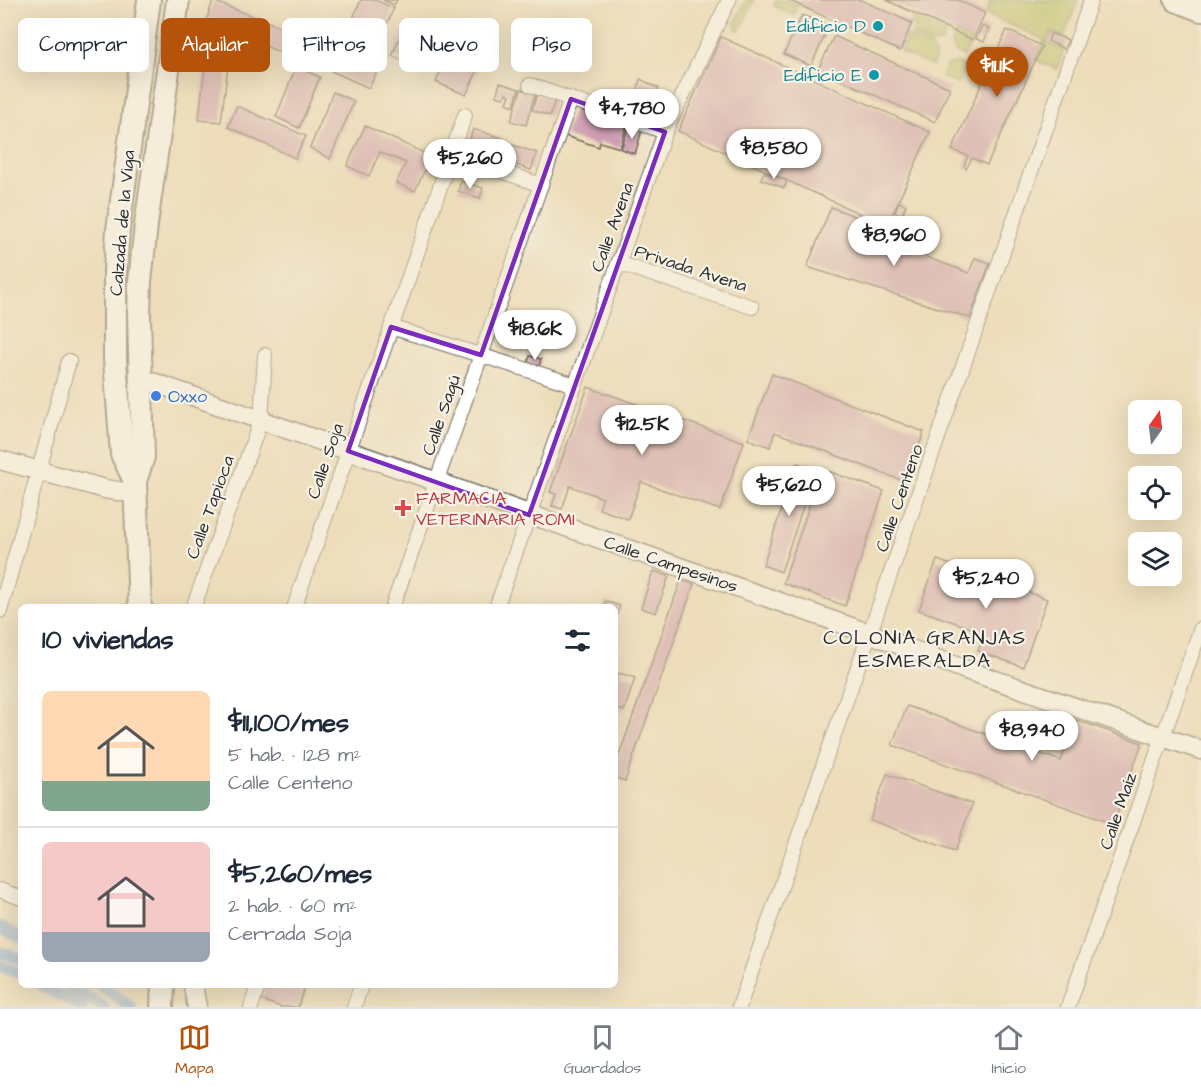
<!DOCTYPE html>
<html lang="es">
<meta charset="utf-8">
<style>
:root{--surface:#fff;--page:#f2f2f3;--text:#1f2937;--muted:#747a83;--line:#e0e1e3;--accent:#b45309}
body{margin:0;font-family:"Architects Daughter",sans-serif;background:var(--page);color:var(--text);height:100vh;display:flex;flex-direction:column;font-size:22px;white-space:nowrap}
*{box-sizing:border-box;margin:0}
p{font-size:20px;color:var(--muted)}
.icon{flex:none;width:33px;height:33px;fill:none;stroke:currentColor;stroke-width:2;stroke-linecap:round;stroke-linejoin:round}
.map{position:relative;flex:1;overflow:hidden}
.panel{position:absolute;left:18px;top:604px;width:600px;height:384px;display:flex;flex-direction:column;background:var(--surface);border-radius:9px;box-shadow:0 6px 24px #0002}
.panel>*{flex:none}
.guide{position:absolute;left:18px;top:18px;width:600px;height:54px;display:flex;gap:12px}
.needle{width:39px;rotate:14deg}
.tools{position:absolute;left:1128px;top:400px;display:grid;gap:12px}
.tools a{display:grid;place-items:center;width:54px;height:54px;border-radius:9px;background:var(--surface);box-shadow:0 6px 24px #0002;font-size:30px}
.price{position:absolute;translate:-50% -51px;padding:0 14px;border-radius:21px;background:#fff;color:#222;font-size:20px;line-height:39px;filter:drop-shadow(0 2px 3px #0008)}
.price::after{content:'';position:absolute;left:50%;top:36px;width:18px;height:14px;margin-left:-9px;background:inherit;clip-path:polygon(0 0,100% 0,50% 100%)}
.price.selected{background:var(--accent);color:#fff}
ul{padding:0;list-style:none}
li{display:flex;align-items:center;gap:18px;height:150px;padding:0 24px}
li+li{border-top:2px solid var(--line)}
li span{display:grid;place-items:center;flex:none;width:168px;height:120px;border-radius:9px;color:#555}
li>.icon{margin-inline-start:auto}
span .icon{width:72px;height:72px;fill:#fffc;stroke-width:1}
li b{font-size:26px}
h2{display:flex;justify-content:space-between;align-items:center;height:72px;padding:0 24px;font-size:26px}
.tag{padding:0 21px;border-radius:9px;background:var(--surface);box-shadow:0 6px 24px #0002;font-size:21px;line-height:54px}
.tag.selected{background:var(--accent);color:#fff}
.tabs{display:flex;justify-content:space-around;align-items:center;height:84px;border-top:2px solid var(--line);background:var(--surface);font-size:16px;color:var(--muted)}
.tabs a{display:grid;justify-items:center;gap:3px}
.tabs .selected{color:var(--accent)}
.map>svg:first-child{display:block}
</style>
<div class="map">
<svg width="1201" height="1007" viewBox="0 0 1201 1007">
<rect width="100%" height="100%" fill="#f7f3e8"/>
<filter id="ink" filterUnits="userSpaceOnUse"><feTurbulence type="fractalNoise" baseFrequency=".0167" numOctaves="2"/><feDisplacementMap in="SourceGraphic" scale="12" xChannelSelector="R" yChannelSelector="G"/><feConvolveMatrix kernelMatrix="1 2 1 2 8 2 1 2 1" color-interpolation-filters="sRGB"/></filter>
<filter id="wash" filterUnits="userSpaceOnUse"><feTurbulence type="fractalNoise" baseFrequency=".008" numOctaves="4" result="noise"/><feDisplacementMap in="SourceGraphic" scale="24" xChannelSelector="R" yChannelSelector="G"/><feGaussianBlur stdDeviation="1.35" result="paint"/><feColorMatrix in="noise" values="0 0 0 0 0 0 0 0 0 0 0 0 0 0 0 0 0 1.4 0 .05"/><feComposite in="paint" operator="in"/></filter>
<g filter="url(#wash)">
<rect width="100%" height="100%" fill="#edddba"/>
<g fill="#b2be60" stroke="#6e7446" stroke-width="1.5">
<path d="M746,0H754L740,30L736,29L735,23Z"/>
<path d="M776,0H787L798,5L794,15L774,6Z"/>
<path d="M991,0H1078L1064,37L1051,32L1047,41L986,14Z"/>
<path d="M911,17L947,32L944,36L942,42L932,44L912,35L916,25L912,23L914,18Z"/>
<path d="M956,33L972,40L964,56L956,53L951,44Z"/>
<path d="M907,36L930,46L936,57L932,66L900,52Z"/>
<path d="M1044,41L1064,50L1057,69L1036,60Z"/>
<path d="M957,63L965,66L957,84L942,77L947,65Z"/>
</g>
<g fill="none" stroke-linecap="round" stroke-linejoin="round">
<g stroke="#75a4de" stroke-width="12">
<path d="M0,927L21,938"/>
<path d="M0,952L21,959"/>
<path d="M0,966L21,974"/>
<path d="M43,986L82,1007"/>
<path d="M70,986L104,1007"/>
<path d="M101,986L131,1007"/>
</g>
</g>
<g id="blocks">
<g fill="#ce9eb2">
<path d="M361,0H375L394,8L380,40L349,27Z"/>
<path d="M383,0H397L394,5Z"/>
<path d="M788,0H861L912,23L900,51Z"/>
<path d="M886,0H958L985,13L973,40Z"/>
<path d="M213,1L294,32L286,55L244,37L239,41L205,24Z"/>
<path d="M802,15L829,26L811,66L784,54Z"/>
<path d="M405,24L436,37L423,69L392,56Z"/>
<path d="M982,26L989,29L984,42L976,39Z"/>
<path d="M1007,30L1042,46L987,165L972,158L966,169L964,166L968,156L952,150L986,74L992,77L995,68L990,65Z"/>
<path d="M1051,33L1068,40L1064,49L1048,41Z"/>
<path d="M834,36L950,88L935,122L818,70Z"/>
<path d="M721,37L930,132L887,226L678,131Z"/>
<path d="M207,46L230,49L221,122L199,120Z"/>
<path d="M329,47L378,69L369,88L320,66Z"/>
<path d="M449,52L480,65L466,95L436,82Z"/>
<path d="M296,67L320,77L299,128L276,117Z"/>
<path d="M640,79L658,88L650,113L633,109Z"/>
<path d="M500,83L519,89L514,106L507,103L510,95L506,93L504,98L496,96Z"/>
<path d="M521,89L535,94L526,125L511,121Z"/>
<path d="M333,92L354,101L330,159L310,148Z"/>
<path d="M537,94L555,100L550,116L532,110Z"/>
<path d="M237,106L306,136L295,158L228,127Z"/>
<path d="M574,108L627,125L620,148L600,142L599,147L565,136Z"/>
<path d="M365,126L431,156L415,191L396,183L406,163L380,152L369,176L347,166Z"/>
<path d="M629,126L642,130L635,154L621,149Z"/>
<path d="M473,129L502,138L497,155L468,146Z"/>
<path d="M504,142L537,153L531,170L499,159Z"/>
<path d="M764,172L787,181L784,188L761,179Z"/>
<path d="M461,181L483,188L480,198L458,191Z"/>
<path d="M899,202L906,205L902,215L895,212Z"/>
<path d="M831,207L859,218L855,230L969,273L975,258L990,263L970,318L807,267Z"/>
<path d="M530,356L541,359L539,366L528,362Z"/>
<path d="M772,374L924,432L906,482L775,432L770,447L748,439Z"/>
<path d="M588,387L744,442L720,510L641,482L628,519L599,509L603,498L570,486L562,509L552,506L556,494L550,492Z"/>
<path d="M797,463L816,469L781,572L763,565Z"/>
<path d="M822,469L884,491L845,606L783,583Z"/>
<path d="M937,560L1047,599L1023,667L978,651L985,633L919,610Z"/>
<path d="M653,571L669,576L656,613L641,608Z"/>
<path d="M681,580L694,584L625,781L615,778V767Z"/>
<path d="M605,601L620,606L615,620V608H603Z"/>
<path d="M619,673L635,678L624,711L615,708V685Z"/>
<path d="M907,706L1061,761L1076,720L1142,743L1113,824L892,745Z"/>
<path d="M887,774L972,804L955,851L870,820Z"/>
<path d="M266,986H305L298,1007H281L261,1000Z"/>
</g>
</g>
</g>
<g filter="url(#ink)">
<use href="#blocks" fill-opacity="0" stroke="#6f695d" stroke-width="1.5"/>
<g fill="none" stroke-linecap="round" stroke-linejoin="round">
<defs>
<g id="minor">
<path d="M530,85L665,132"/>
<path d="M478,163L541,185"/>
<path d="M618,263L752,307"/>
<path d="M391,327L575,385"/>
<path d="M193,608L261,420L265,355"/>
<path d="M294,608L465,115"/>
<path d="M392,608L571,99"/>
<path d="M496,608L665,132L729,0"/>
<path d="M0,611L69,361"/>
<path d="M0,890L21,898"/>
<path d="M251,1007L258,986"/>
<path d="M354,1007L361,986"/>
<path d="M739,1007L1091,0"/>
<path d="M1068,1007L1201,628"/>
</g>
<g id="tertiary">
<path d="M141,378L871,634L966,670L1201,750"/>
<path d="M0,460L105,489L136,494"/>
<path d="M193,986L197,1007"/>
</g>
<g id="primary">
<path d="M1176,0L1201,10"/>
<path d="M135,481L122,454L115,360V270L118,230L149,0"/>
<path d="M140,608L135,481L143,457L139,316L140,282L146,225L178,0"/>
<path d="M162,1007L163,986"/>
</g>
</defs>
<use href="#minor" stroke="#6f695d" stroke-width="16"/>
<use href="#tertiary" stroke="#6f695d" stroke-width="21"/>
<use href="#primary" stroke="#6f695d" stroke-width="26"/>
<use href="#minor" stroke="#fff" stroke-width="14"/>
<use href="#tertiary" stroke="#fff" stroke-width="18"/>
<use href="#primary" stroke="#fff" stroke-width="22"/>
</g>
</g>
<path d="M0 0H1201V1007H0ZM571,99L665,132L529,515L348,451L391,327L481,355Z" fill="#edddba" fill-opacity=".55" fill-rule="evenodd"/>
<path fill="none" stroke="#7b2cbf" stroke-width="4.5" stroke-linejoin="round" d="M571,99L665,132L529,515L348,451L391,327L481,355Z"/>
<g fill="#0f9aa8" stroke="#f7f3e8" stroke-width="2">
<circle cx="878" cy="26" r="6"/>
<circle cx="874" cy="75" r="6"/>
</g>
<circle fill="#3f7fe0" stroke="#f7f3e8" stroke-width="2" cx="156" cy="396" r="6"/>
<path fill="#e0444e" stroke="#f7f3e8" stroke-width="2" d="M400 499h6v6h6v6h-6v6h-6v-6h-6v-6h6z"/>
<g text-anchor="middle" stroke-width="4.5" stroke-linejoin="round" paint-order="stroke">
<g font-size="18" fill="#0d838f" stroke="#f7f3e8" text-anchor="end">
<text x="866" y="32">Edificio D</text>
<text x="862" y="81">Edificio E</text>
</g>
<g font-size="18" fill="#2b2b2b" stroke="#f7f3e8">
<text transform="translate(122 223) rotate(-85)" y="6">Calzada de la Viga</text>
<text transform="translate(612 227) rotate(-70)" y="6">Calle Avena</text>
<text transform="translate(691 268) rotate(18)" y="6">Privada Avena</text>
<text transform="translate(441 415) rotate(-71)" y="6">Calle Sagú</text>
<text transform="translate(325 461) rotate(-71)" y="6">Calle Soja</text>
<text transform="translate(899 498) rotate(-71)" y="6">Calle Centeno</text>
<text transform="translate(210 507) rotate(-70)" y="6">Calle Tapioca</text>
<text transform="translate(671 564) rotate(19)" y="6">Calle Campesinos</text>
<text transform="translate(1118 811) rotate(-71)" y="6">Calle Maíz</text>
</g>
<g font-size="18" fill="#366cbe" stroke="#f7f3e8" text-anchor="start">
<text x="168" y="402">Oxxo</text>
</g>
<g font-size="18" fill="#be3a42" stroke="#f7f3e8" text-anchor="start">
<text x="416" y="504">FARMACIA<tspan x="416" dy="21">VETERINARIA ROMI</tspan></text>
</g>
<g font-size="20" letter-spacing="1.5" fill="#2b2b2b" stroke="#f7f3e8">
<text x="925" y="644">COLONIA GRANJAS<tspan x="925" dy="23">ESMERALDA</tspan></text>
</g>
</g>
</svg>
<div class="tools">
<a><svg class="needle" viewBox="-14 -14 28 28"><path d="M0-13l5 13h-10z" fill="#e53935"/><path d="M0 13l5-13h-10z" fill="#747a83"/></svg></a>
<a><svg class="icon" aria-label="locate" viewBox="0 0 24 24"><circle cx="12" cy="12" r="6"/><path d="M12 2v4M12 18v4M2 12h4M18 12h4"/></svg></a>
<a><svg class="icon" aria-label="layers" viewBox="0 0 24 24"><path d="M12 4l9 5-9 5-9-5zM3 14l9 5 9-5"/></svg></a>
</div>
<b class="price selected" style="left:997px;top:98px">$11.1K</b>
<b class="price" style="left:632px;top:140px">$4,780</b>
<b class="price" style="left:774px;top:180px">$8,580</b>
<b class="price" style="left:470px;top:190px">$5,260</b>
<b class="price" style="left:894px;top:267px">$8,960</b>
<b class="price" style="left:535px;top:361px">$18.6K</b>
<b class="price" style="left:642px;top:456px">$12.5K</b>
<b class="price" style="left:789px;top:517px">$5,620</b>
<b class="price" style="left:986px;top:610px">$5,240</b>
<b class="price" style="left:1032px;top:762px">$8,940</b>
<div class="guide">
<a class="tag">Comprar</a>
<a class="tag selected">Alquilar</a>
<a class="tag">Filtros</a>
<a class="tag">Nuevo</a>
<a class="tag">Piso</a>
</div>
<section class="panel">
<h2>10 viviendas<svg class="icon" aria-label="filters" viewBox="0 0 24 24"><path d="M4 7h16M4 17h16"/><circle cx="9" cy="7" r="2"/><circle cx="15" cy="17" r="2"/></svg></h2>
<ul>
<li><span style="background:linear-gradient(#ffd9b3 75%,#7fa58c 0)"><svg class="icon" aria-label="home" viewBox="0 0 24 24"><path d="M3 11l9-7 9 7M6 9v11h12V9"/></svg></span><div><b>$11,100/mes</b><p>5 hab. · 128 m²</p><p>Calle Centeno</p></div></li>
<li><span style="background:linear-gradient(#f6c9c9 75%,#9aa5b1 0)"><svg class="icon" aria-label="home" viewBox="0 0 24 24"><path d="M3 11l9-7 9 7M6 9v11h12V9"/></svg></span><div><b>$5,260/mes</b><p>2 hab. · 60 m²</p><p>Cerrada Soja</p></div></li>
</ul>
</section>
</div>
<nav class="tabs">
<a class="selected"><svg class="icon" aria-label="map" viewBox="0 0 24 24"><path d="M3 6l6-2 6 2 6-2v14l-6 2-6-2-6 2zM9 4v14M15 6v14"/></svg>Mapa</a>
<a><svg class="icon" aria-label="saved" viewBox="0 0 24 24"><path d="M7 4h10v16l-5-4-5 4z"/></svg>Guardados</a>
<a><svg class="icon" aria-label="home" viewBox="0 0 24 24"><path d="M3 11l9-7 9 7M6 9v11h12V9"/></svg>Inicio</a>
</nav>
